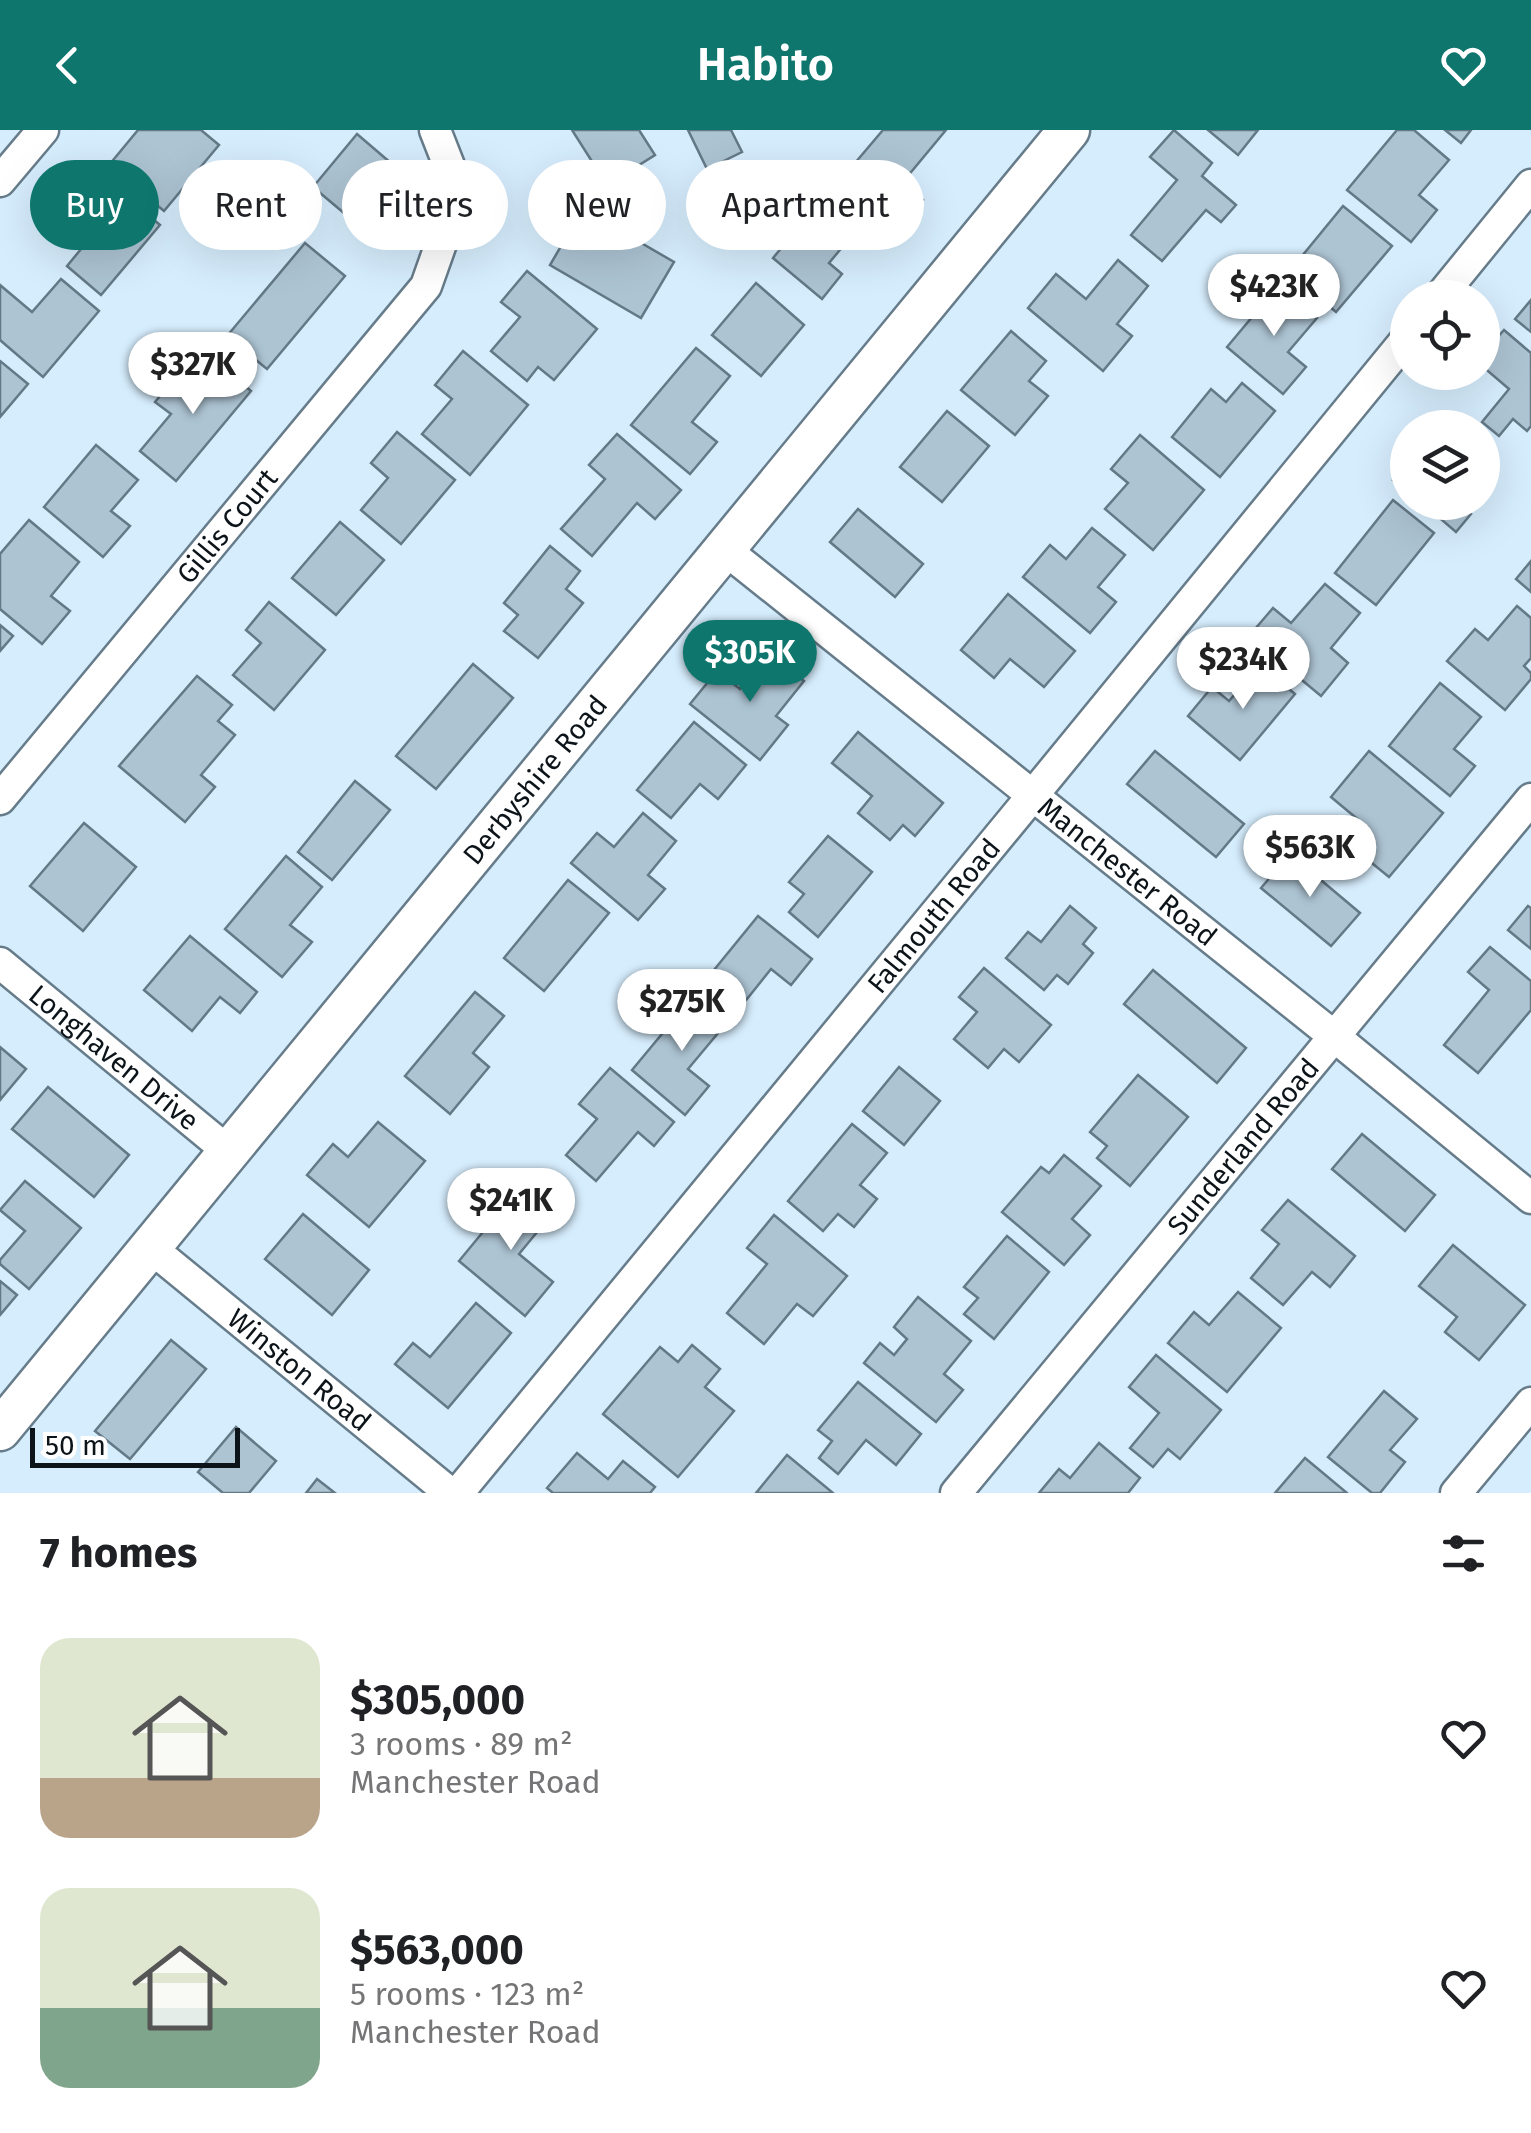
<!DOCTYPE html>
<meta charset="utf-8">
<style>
:root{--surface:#fff;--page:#f6f6f6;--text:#202124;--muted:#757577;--accent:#0f766e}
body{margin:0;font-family:"Fira Sans",sans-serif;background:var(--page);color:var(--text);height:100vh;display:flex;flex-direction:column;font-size:38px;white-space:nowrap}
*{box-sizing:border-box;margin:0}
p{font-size:32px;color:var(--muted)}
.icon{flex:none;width:55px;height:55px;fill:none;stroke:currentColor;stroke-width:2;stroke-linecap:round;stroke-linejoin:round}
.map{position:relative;height:1363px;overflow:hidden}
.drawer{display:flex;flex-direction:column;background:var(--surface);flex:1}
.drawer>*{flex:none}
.top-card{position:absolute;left:30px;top:30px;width:1000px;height:90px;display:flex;gap:20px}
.controls{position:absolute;left:1390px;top:150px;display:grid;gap:20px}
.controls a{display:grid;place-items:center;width:110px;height:110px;border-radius:50%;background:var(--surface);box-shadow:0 10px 40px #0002;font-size:50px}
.scale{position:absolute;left:30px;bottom:25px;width:210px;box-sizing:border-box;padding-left:10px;border:5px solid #0c1419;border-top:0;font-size:28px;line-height:35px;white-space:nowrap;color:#0c1419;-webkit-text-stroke:8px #fff;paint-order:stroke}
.price{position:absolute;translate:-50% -85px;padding:0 22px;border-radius:35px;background:#fff;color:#222;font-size:32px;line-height:65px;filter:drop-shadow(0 2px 5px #0008)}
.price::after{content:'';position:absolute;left:50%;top:60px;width:30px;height:22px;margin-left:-15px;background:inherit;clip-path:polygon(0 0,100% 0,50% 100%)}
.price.active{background:var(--accent);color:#fff}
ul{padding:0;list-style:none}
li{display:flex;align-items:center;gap:30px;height:250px;padding:0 40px}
li span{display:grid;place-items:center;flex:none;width:280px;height:200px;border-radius:30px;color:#555}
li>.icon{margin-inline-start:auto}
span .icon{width:120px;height:120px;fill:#fffc;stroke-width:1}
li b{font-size:42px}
h2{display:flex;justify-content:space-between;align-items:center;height:120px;padding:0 40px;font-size:42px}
.tag{padding:0 35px;border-radius:45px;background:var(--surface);box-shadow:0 10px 40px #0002;font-size:35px;line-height:90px}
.tag.active{background:var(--accent);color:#fff}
header{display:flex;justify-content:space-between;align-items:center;height:130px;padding:0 40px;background:var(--accent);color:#fff;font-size:45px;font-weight:600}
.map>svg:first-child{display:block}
</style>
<header><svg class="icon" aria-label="back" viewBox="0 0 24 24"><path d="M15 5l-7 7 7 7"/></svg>Habito<svg class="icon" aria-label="heart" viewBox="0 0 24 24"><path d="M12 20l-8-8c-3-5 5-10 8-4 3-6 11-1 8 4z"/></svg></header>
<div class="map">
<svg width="1531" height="1363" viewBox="0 0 1531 1363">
<rect width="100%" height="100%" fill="#d6edfd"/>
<g fill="#adc4d3" stroke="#647986" stroke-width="2.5">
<path d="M138,0H201L219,15L164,81L109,35Z"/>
<path d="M572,0H639L655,25L607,55Z"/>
<path d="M688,0H731L742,22L707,39Z"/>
<path d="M883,0H946L902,53L923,70L896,102L838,53Z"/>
<path d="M1174,0L1212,33L1202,46L1236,75L1221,92L1206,80L1162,131L1131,105L1177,50L1150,27Z"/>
<path d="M1208,0H1258L1238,25Z"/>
<path d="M1397,0H1414L1449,30L1419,65L1437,80L1411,112L1347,60Z"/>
<path d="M1445,0H1471L1461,13Z"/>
<path d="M357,4L420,58L376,110L313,57Z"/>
<path d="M96,41L160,95L101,165L67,136L96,101L66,76Z"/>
<path d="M595,58L631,79L619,100L674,132L641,188L550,135Z"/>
<path d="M824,67L859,97L829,133L842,144L822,169L773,128Z"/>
<path d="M1343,76L1392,116L1336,182L1305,156L1318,140L1302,126Z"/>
<path d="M305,113L345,146L267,239L227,206Z"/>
<path d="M1118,130L1148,156L1117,194L1132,206L1103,241L1028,178L1056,144L1086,169Z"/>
<path d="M527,141L597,199L554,250L538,237L527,251L491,221L520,187L501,172Z"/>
<path d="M61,149L99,181L43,247L0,210V155L32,182Z"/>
<path d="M756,153L804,195L761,246L712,205Z"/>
<path d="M1278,156L1317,188L1288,222L1306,237L1283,264L1227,217Z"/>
<path d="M1531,170V202L1515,189Z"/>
<path d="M1504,200L1531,223V296L1527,301L1513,289L1499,306L1482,292L1509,259L1482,236V225Z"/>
<path d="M1011,201L1046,231L1029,251L1048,266L1015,305L961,260Z"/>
<path d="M696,218L730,246L692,292L717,312L690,344L631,295Z"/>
<path d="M463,221L528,275L470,345L422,304L452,269L435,255Z"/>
<path d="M213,230L251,261L176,351L140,321L171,284L155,272L179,243L193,255Z"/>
<path d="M0,231L28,254L0,287Z"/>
<path d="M1242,253L1275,281L1220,347L1172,307L1211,259L1226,272Z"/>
<path d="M947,281L989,316L942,372L900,337Z"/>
<path d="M397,302L455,350L401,414L361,380L388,348L371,333Z"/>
<path d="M617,304L681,360L655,389L637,373L592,426L561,399L605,349L589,335Z"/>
<path d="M1140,305L1204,360L1153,420L1105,379L1128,353L1111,339Z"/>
<path d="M96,315L138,350L111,381L130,396L103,427L44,377Z"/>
<path d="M1408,332V362L1393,350Z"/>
<path d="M1393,370L1434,403L1376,475L1335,443Z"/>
<path d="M1421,372H1456L1471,384L1456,402Z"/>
<path d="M858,379L923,434L895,467L830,412Z"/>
<path d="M29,390L79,432L51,466L70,481L42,514L0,479V424Z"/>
<path d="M340,392L384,430L336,485L292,448Z"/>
<path d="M1092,398L1125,425L1098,457L1116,472L1090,503L1023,447L1050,415L1066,429Z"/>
<path d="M550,416L580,441L566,459L583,473L538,528L504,501L518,485L504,473Z"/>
<path d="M1531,431V462L1516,449Z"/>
<path d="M1325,454L1360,483L1331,518L1348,533L1321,566L1249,506L1273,478L1291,493Z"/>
<path d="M1008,464L1075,521L1044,557L1010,529L994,548L961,520Z"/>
<path d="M269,472L325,520L274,580L233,545L261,513L246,500Z"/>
<path d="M1517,476L1531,488V528L1524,536L1531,543V549L1505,580L1447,531L1475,499L1488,510Z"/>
<path d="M0,495L13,506L0,521Z"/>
<path d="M769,523L804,551L776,586L788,595L760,630L690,574L717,541L740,559Z"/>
<path d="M473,534L513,568L436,659L396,626Z"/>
<path d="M1260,535L1295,564L1240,630L1188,586L1212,557L1229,571Z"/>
<path d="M197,546L232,575L218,591L235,605L201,645L215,657L185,692L119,636Z"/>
<path d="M1440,553L1481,587L1454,619L1475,636L1450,666L1389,616Z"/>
<path d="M694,592L746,635L718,669L700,654L671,688L637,660Z"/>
<path d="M858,602L943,673L915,706L903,695L890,710L858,683L872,666L832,633Z"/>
<path d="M1155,621L1244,694L1216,727L1127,654Z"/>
<path d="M1369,621L1443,683L1389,747L1351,716L1367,697L1331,667Z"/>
<path d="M355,651L390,680L332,750L298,722Z"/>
<path d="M643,683L676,711L648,745L665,759L638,790L571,733L597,703L614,717Z"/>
<path d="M84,693L136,737L83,801L30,756Z"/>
<path d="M828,706L872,742L818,807L789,782L804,764L789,752Z"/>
<path d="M1290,724L1360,783L1331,816L1261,758Z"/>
<path d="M286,726L322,757L290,795L312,812L282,847L225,799Z"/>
<path d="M568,750L609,783L544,861L504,828Z"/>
<path d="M1070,776L1096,798L1083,814L1093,823L1068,854L1057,845L1044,860L1006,828L1028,802L1041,812Z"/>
<path d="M1528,776L1531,778V819L1508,800Z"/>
<path d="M758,786L812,829L791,855L771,839L739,879L705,851Z"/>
<path d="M190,806L257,862L240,883L220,867L192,901L144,860Z"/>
<path d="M1490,817L1531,851V880L1478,943L1444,915L1489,860L1468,842Z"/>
<path d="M984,838L1051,895L1019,932L1004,919L988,938L954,909L977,882L959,867Z"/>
<path d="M1153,840L1246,918L1217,953L1124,874Z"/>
<path d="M475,862L504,886L473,923L489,937L450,984L405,946Z"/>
<path d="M696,863L729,890L688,939L709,956L685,985L632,940Z"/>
<path d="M0,917L26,939L0,970Z"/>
<path d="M899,937L940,971L904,1015L863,981Z"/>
<path d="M610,938L674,992L654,1016L638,1002L596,1051L566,1025L597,989L579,974Z"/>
<path d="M1138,945L1188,987L1130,1056L1097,1028L1107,1016L1090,1002Z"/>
<path d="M48,957L129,1025L94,1067L12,999Z"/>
<path d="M378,992L425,1031L369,1097L307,1045L333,1014L348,1027Z"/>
<path d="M852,994L887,1023L860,1055L877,1069L854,1097L838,1084L823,1101L788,1071Z"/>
<path d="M1362,1004L1435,1065L1405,1101L1332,1039Z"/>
<path d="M1064,1025L1101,1056L1072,1089L1090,1105L1064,1135L1002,1082L1041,1037L1049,1043Z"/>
<path d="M25,1051L81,1098L29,1159L0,1134V1130L25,1101L0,1080Z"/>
<path d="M520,1057L552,1084L519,1124L553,1152L525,1186L459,1131Z"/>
<path d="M1288,1070L1355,1126L1330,1157L1312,1142L1283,1175L1251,1148L1279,1114L1262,1100Z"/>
<path d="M303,1084L369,1140L332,1185L265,1129Z"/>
<path d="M774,1085L847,1146L813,1186L797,1174L764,1214L727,1183L767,1134L747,1118Z"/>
<path d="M1007,1106L1049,1142L994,1209L964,1184L978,1168L964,1157Z"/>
<path d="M1453,1115L1525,1175L1479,1230L1445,1202L1457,1187L1419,1156Z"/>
<path d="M0,1151L17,1165L0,1185Z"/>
<path d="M1238,1162L1281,1198L1227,1262L1168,1213L1194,1182L1209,1195Z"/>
<path d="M918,1167L971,1211L944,1244L963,1260L936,1292L864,1233L880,1213L894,1225L907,1209L894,1197Z"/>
<path d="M476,1173L511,1203L448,1278L395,1234L413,1213L430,1227Z"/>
<path d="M171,1210L206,1239L130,1329L95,1301Z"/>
<path d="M692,1215L720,1239L705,1257L734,1281L678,1347L603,1284L660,1217L678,1232Z"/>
<path d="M1156,1225L1221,1280L1180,1329L1168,1319L1153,1337L1130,1318L1159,1283L1129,1257Z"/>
<path d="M858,1252L921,1304L896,1335L866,1310L838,1344L819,1328L832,1311L818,1300Z"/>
<path d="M1384,1261L1417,1289L1390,1320L1405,1332L1380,1363H1372L1328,1327Z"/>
<path d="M236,1297L276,1331L249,1363H223L198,1342Z"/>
<path d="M1099,1313L1140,1348L1128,1363H1039L1059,1339L1070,1348Z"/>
<path d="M577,1323L608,1349L623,1331L655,1357L650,1363H553L547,1358Z"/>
<path d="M787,1325L833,1363H756Z"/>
<path d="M1305,1328L1347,1363H1275Z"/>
<path d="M317,1349L335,1363H306Z"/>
</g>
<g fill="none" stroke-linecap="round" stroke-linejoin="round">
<defs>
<g id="minor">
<path d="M0,51L43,0"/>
<path d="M1439,168L1531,55"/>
<path id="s1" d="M723,418L1335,907L1531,1068"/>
<path id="s2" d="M0,669L426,156L449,91L455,51L435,0"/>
<path id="s3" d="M0,833L229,1022"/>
<path id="s4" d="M151,1118L450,1363"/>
<path id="s5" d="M458,1363L1033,665L1408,207"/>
<path id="s6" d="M956,1363L1531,669"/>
<path d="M1456,1363L1531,1273"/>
</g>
<g id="tertiary">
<path id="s7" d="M0,1300L1069,0"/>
</g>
</defs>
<use href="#minor" stroke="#677c8a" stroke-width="35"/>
<use href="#tertiary" stroke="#677c8a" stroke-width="45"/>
<use href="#minor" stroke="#fff" stroke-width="30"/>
<use href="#tertiary" stroke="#fff" stroke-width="40"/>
</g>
<g text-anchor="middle" stroke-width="8" stroke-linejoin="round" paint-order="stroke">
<g font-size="28" fill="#0c1419" stroke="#fff">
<text dy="10" stroke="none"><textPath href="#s2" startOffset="355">Gillis Court</textPath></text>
<text dy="10" stroke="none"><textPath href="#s7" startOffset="842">Derbyshire Road</textPath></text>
<text dy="10" stroke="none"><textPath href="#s1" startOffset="518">Manchester Road</textPath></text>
<text dy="10" stroke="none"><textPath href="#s5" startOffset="748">Falmouth Road</textPath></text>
<text dy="10" stroke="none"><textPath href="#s3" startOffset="148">Longhaven Drive</textPath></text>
<text dy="10" stroke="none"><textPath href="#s6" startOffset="450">Sunderland Road</textPath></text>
<text dy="10" stroke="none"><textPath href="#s4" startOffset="192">Winston Road</textPath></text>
</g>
</g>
</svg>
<div class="controls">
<a><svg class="icon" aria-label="locate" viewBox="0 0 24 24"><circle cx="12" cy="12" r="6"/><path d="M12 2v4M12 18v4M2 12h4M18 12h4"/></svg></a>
<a><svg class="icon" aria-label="layers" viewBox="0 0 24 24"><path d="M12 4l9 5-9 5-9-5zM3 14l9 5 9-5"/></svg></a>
</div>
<div class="scale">50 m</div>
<b class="price" style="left:1274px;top:209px">$423K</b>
<b class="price" style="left:193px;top:287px">$327K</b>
<b class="price active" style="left:750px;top:575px">$305K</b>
<b class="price" style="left:1243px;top:582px">$234K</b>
<b class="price" style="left:1310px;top:770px">$563K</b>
<b class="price" style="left:682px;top:924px">$275K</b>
<b class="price" style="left:511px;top:1123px">$241K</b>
<div class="top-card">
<a class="tag active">Buy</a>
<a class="tag">Rent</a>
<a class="tag">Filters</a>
<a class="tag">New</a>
<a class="tag">Apartment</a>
</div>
</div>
<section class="drawer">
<h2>7 homes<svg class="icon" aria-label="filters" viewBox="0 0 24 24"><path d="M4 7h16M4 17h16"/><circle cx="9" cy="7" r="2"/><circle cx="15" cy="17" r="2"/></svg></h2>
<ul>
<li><span style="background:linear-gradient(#dfe7d0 70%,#b9a48a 0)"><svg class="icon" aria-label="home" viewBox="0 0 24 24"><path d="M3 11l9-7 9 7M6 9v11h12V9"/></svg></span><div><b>$305,000</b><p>3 rooms · 89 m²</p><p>Manchester Road</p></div><svg class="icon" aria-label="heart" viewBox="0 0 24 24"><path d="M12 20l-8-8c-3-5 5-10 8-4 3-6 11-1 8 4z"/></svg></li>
<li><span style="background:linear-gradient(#dfe7d0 60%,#7fa58c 0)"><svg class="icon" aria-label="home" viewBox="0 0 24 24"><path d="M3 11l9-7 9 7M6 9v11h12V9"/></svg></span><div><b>$563,000</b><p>5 rooms · 123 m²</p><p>Manchester Road</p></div><svg class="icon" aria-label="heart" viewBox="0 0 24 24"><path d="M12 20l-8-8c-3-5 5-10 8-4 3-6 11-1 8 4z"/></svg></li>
</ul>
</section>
